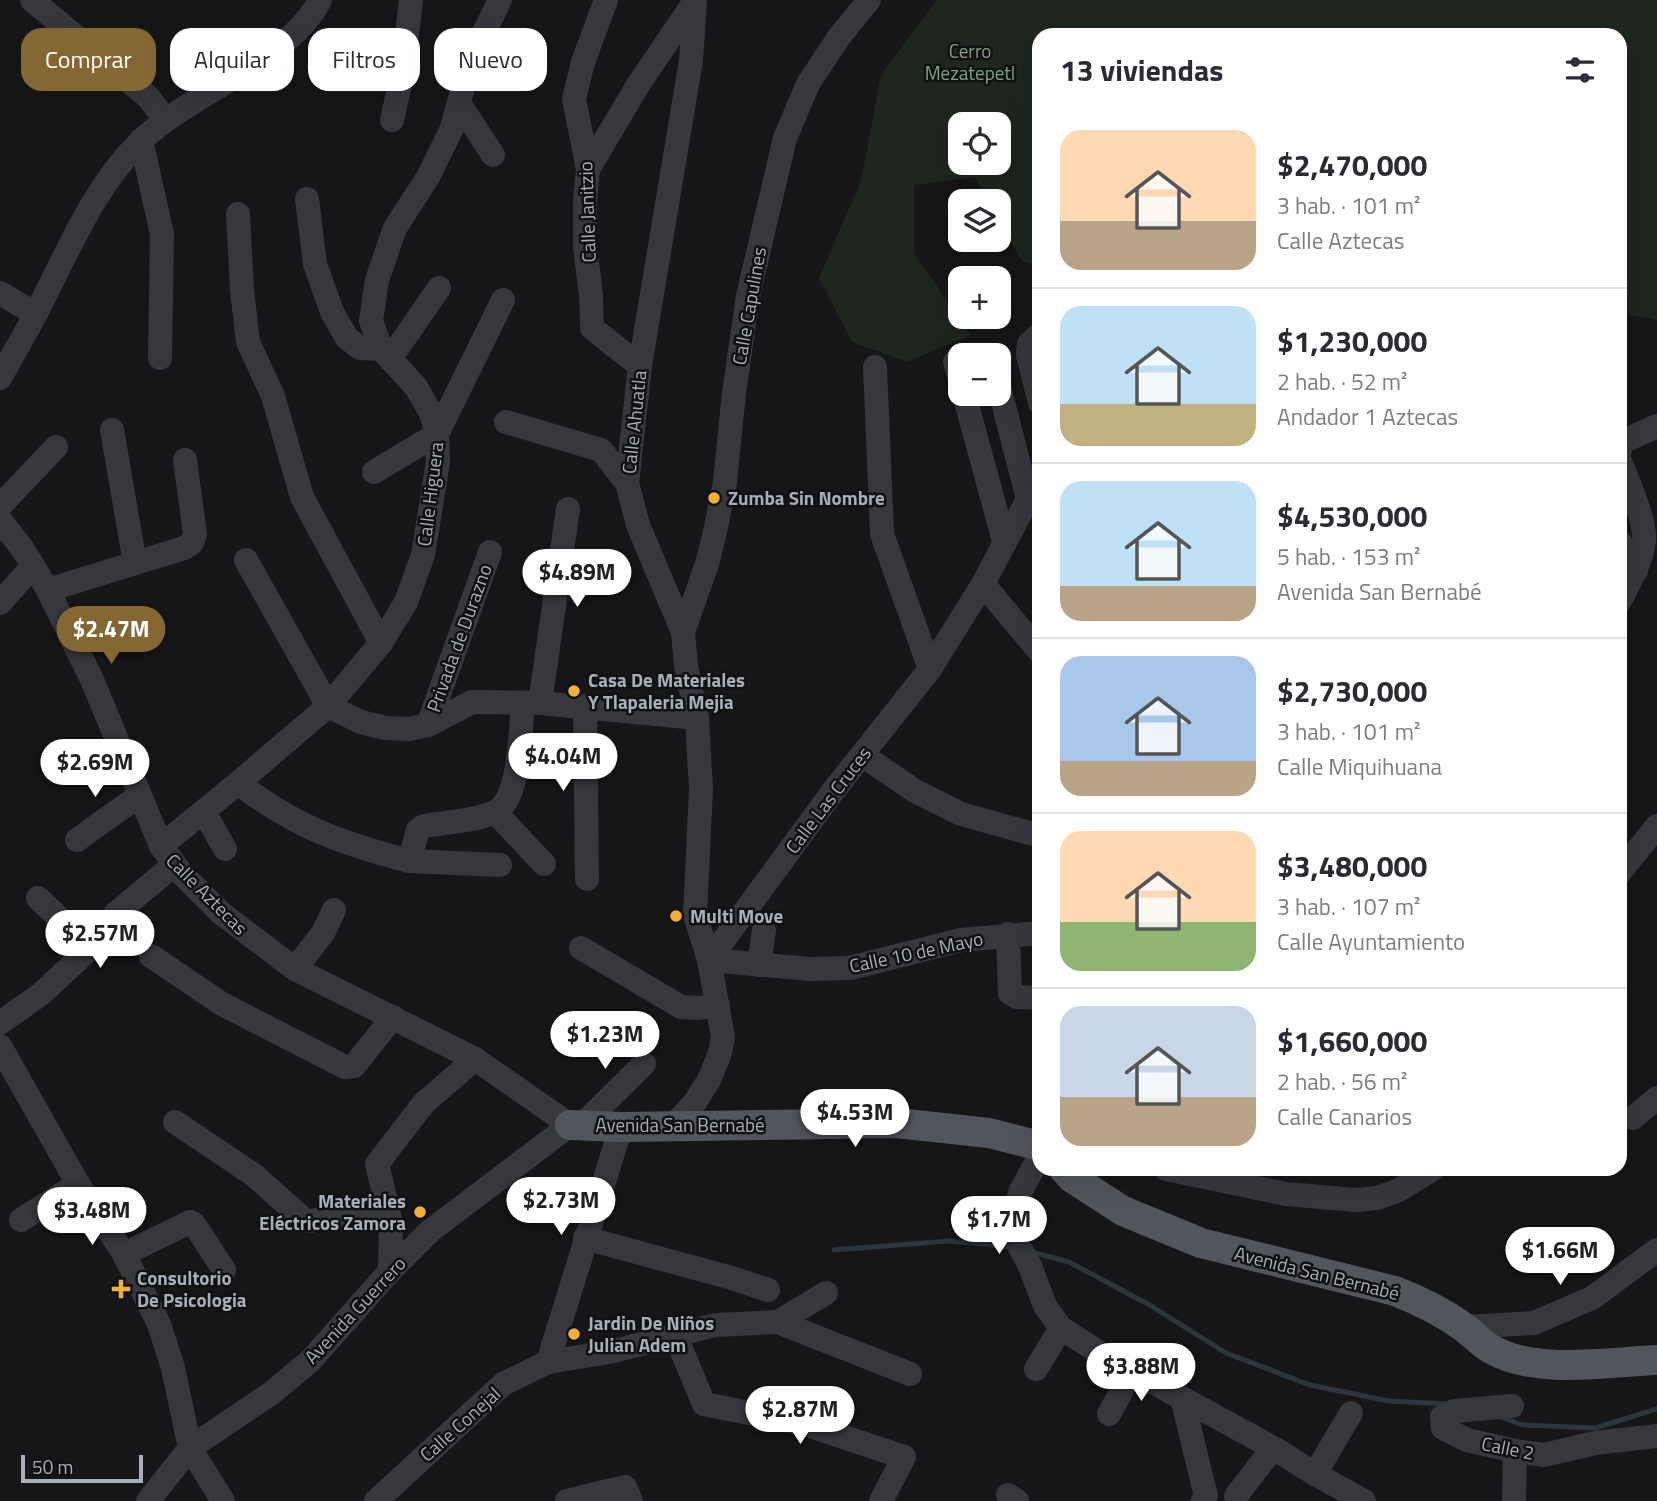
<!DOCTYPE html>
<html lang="es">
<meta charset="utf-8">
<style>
:root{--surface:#fff;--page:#f2f2f3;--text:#2b2b33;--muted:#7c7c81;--line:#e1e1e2;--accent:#856733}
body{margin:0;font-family:"Titillium Web",sans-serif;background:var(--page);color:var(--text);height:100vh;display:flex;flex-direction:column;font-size:26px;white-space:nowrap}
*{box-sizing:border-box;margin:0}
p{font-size:23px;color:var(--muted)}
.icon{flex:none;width:38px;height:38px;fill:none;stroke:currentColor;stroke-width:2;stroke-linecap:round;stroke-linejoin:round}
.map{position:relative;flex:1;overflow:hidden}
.panel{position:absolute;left:1032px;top:28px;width:595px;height:1148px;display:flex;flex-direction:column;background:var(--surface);border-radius:21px;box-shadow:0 7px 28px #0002}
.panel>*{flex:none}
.hud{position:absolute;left:21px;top:28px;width:665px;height:63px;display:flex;gap:14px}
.controls{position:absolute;left:948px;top:112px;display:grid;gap:14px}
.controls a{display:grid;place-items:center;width:63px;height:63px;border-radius:14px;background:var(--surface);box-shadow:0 7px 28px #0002;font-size:35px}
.scale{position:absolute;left:21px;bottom:18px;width:122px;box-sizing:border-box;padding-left:7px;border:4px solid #a8adb8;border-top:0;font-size:19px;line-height:24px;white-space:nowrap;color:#a8adb8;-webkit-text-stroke:5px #111113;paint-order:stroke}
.price{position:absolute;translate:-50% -60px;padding:0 16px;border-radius:24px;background:#fff;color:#222;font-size:23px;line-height:46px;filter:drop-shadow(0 2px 4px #0008)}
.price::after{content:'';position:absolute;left:50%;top:42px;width:21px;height:16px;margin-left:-10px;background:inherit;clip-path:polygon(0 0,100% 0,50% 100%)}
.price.selected{background:var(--accent);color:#fff}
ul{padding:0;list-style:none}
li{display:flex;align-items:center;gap:21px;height:175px;padding:0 28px}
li+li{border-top:2px solid var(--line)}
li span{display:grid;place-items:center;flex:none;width:196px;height:140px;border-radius:21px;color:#555}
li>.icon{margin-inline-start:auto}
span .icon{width:84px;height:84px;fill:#fffc;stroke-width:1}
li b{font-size:30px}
h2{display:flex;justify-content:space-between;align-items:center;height:84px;padding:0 28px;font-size:30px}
.pill{padding:0 24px;border-radius:21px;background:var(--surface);box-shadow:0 7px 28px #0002;font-size:24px;line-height:63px}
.pill.selected{background:var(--accent);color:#fff}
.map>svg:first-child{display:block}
</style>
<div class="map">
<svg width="1657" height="1501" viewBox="0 0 1657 1501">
<rect width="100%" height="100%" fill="#161618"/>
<path fill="#1e261f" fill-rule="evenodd" d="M937,0H1657V320L1621,314L1620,35H1040L1039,267L1022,261L999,221V201H988L975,177L914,185V253L971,335L907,362L852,342L819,278L861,181L881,75ZM961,124H999V163H961Z"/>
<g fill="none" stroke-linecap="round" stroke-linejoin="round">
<g stroke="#2c353c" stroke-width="5">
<path d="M834,1250L949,1241L1012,1247"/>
<path d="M1032,1252L1069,1262L1148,1304L1226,1353L1310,1385L1389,1401L1447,1404"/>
<path d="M1500,1417L1523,1425L1595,1428L1657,1409"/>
</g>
<g stroke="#37383d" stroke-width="24">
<path d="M32,0L148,97L166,120"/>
<path d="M606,0L583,62L574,99L588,169L585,201V246L591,295L592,328L640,366"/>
<path d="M459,103L493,155"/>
<path d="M392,120L402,76L411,0"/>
<path d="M141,140L162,234L160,358"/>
<path d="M588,169L638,85L695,1"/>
<path d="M307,199L315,264L332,312L347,338L360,348L381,349"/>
<path d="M238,214L242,290L248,342L273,396L302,497L381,643"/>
<path d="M0,293L36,314"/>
<path d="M1040,334L1029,344L1028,355L1040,403"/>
<path d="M390,359L439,288"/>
<path d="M955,362L961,383"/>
<path d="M875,367L882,534L930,669"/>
<path d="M0,378C12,356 25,335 36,313C67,254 93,187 141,141C190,93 289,61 320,0"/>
<path d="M999,387L1028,499"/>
<path d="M964,394L1004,541"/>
<path d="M506,422L601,450L627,483"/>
<path d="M112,430L135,563"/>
<path d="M437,434L503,300"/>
<path d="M1620,450L1622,442L1657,426"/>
<path d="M1620,461C1629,484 1641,510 1644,534C1646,554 1629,583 1620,601"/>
<path d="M374,472L437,434"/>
<path d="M0,506L56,447"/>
<path d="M0,520L22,548L48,590L93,682L161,846L183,875L221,913L295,969L475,1059L570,1125L430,1231L390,1271L311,1360L273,1392L190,1448L148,1501"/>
<path d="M1620,542L1636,571"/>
<path d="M246,560L328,706L361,722L385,728L409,729L428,725L472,702L540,703L697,718"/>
<path d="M983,584L1040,652"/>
<path d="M48,590L184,548L192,543L195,534L185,460"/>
<path d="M0,603L33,566"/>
<path d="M683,632L707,564L715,532L725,482L734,393L748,296L785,138L808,84L839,37L869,0"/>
<path d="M540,703L568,509"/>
<path d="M585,706L587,879"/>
<path d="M428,725L490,552"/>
<path d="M862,755L915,791L961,814L1040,836"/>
<path d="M238,783C295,827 341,843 409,861L418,830L424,826C445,822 477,821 495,812C521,799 520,729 523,703"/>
<path d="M204,812L225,849"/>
<path d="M495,812L544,864"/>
<path d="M77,840L140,795"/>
<path d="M161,846L238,783L328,706L381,643L406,602L423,555L438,462L437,434L431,413L416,387L381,349L371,321L377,280L395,228L428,177L452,128L470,61L500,0"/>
<path d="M409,861L500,865"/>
<path d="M1620,872L1657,826"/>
<path d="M115,914L174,865"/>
<path d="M1008,934L1010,993L1017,997L1040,998"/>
<path d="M581,948L681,1007L699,1008L718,1005"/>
<path d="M151,956L222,1004L345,1067L354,1066L393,1017"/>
<path d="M709,960L834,790L930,669L983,584L1028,499L1040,486"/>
<path d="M709,960L811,969L850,968L961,940L1040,933"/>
<path d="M759,965L764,930"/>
<path d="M295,969L323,933L334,910"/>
<path d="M0,1023L41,994L85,953L87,948L85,943L38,898"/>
<path d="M0,1046L78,1184L124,1254L159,1324L173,1368L190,1448L223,1501"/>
<path d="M1633,1118L1657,1098"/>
<path d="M175,1122L254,1175L303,1219L310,1221L389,1207"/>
<path d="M674,1125L695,1102L709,1080L720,1053L723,1037L709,960L695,915L701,789L697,718L686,666L683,632L638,525L627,483L640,366L691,61L695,0"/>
<path d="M581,1126L644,1064"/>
<path d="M1040,1156L1021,1190L1016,1207L1014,1227L1019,1246L1030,1266L1045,1306L1061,1328L1103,1355L1277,1450L1315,1474L1364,1501"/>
<path d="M1166,1169L1286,1194L1356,1200L1377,1198L1397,1191L1433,1169"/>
<path d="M21,1220L78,1184"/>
<path d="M585,1238L732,1278L768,1290"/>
<path d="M124,1254L190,1222L194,1224L224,1270"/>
<path d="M390,1271L391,1223L377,1164L424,1103L475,1059"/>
<path d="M778,1322L826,1293"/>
<path d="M1464,1327L1534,1323L1592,1298L1657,1250"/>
<path d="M676,1337L704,1404L808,1425L904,1457L881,1501"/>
<path d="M548,1362L621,1127"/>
<path d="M1036,1369L1061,1328"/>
<path d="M1182,1398L1206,1496L1203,1501"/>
<path d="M1512,1406L1454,1411L1442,1417L1443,1428L1467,1440L1515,1451L1544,1455L1595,1443L1657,1436"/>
<path d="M1109,1414L1133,1370"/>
<path d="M1315,1474L1351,1413"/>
<path d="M1008,1495L1017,1501"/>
<path d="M1236,1496L1266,1457L1277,1450"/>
<path d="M376,1501L503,1384L548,1362L610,1352L715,1325L778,1322L910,1374"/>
<path d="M567,1501L625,1487L631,1501"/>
<path d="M1514,1501L1515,1451"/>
</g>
<g stroke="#53555c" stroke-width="30">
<path d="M570,1125L621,1127L897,1123L989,1133L1040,1146"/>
<path d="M1064,1169L1072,1178L1123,1211L1201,1243L1395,1291C1418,1300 1441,1311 1462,1326C1472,1333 1481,1343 1491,1349C1535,1375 1608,1362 1657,1360"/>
</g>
</g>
<g fill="#f2b134" stroke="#111113" stroke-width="2.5">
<circle cx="714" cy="498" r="7"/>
<circle cx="574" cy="691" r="7"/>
<circle cx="676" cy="916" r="7"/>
<circle cx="420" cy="1212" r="7"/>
<path d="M117.5 1278.5h7v7h7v7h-7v7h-7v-7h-7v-7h7z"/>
<circle cx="574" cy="1334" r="7"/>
</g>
<g text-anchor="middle" stroke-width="5" stroke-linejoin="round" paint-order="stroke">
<g font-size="19" fill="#7fa381" stroke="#111113">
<text x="970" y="58">Cerro<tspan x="970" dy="22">Mezatepetl</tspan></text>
</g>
<g font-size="19" fill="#a8adb8" stroke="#111113">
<text transform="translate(587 212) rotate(-92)" y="7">Calle Janitzio</text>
<text transform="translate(749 306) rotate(-80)" y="7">Calle Capulines</text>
<text transform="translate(634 422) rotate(-84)" y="7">Calle Ahuatla</text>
<text transform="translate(430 494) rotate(-83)" y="7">Calle Higuera</text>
<text transform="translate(459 638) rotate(-70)" y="7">Privada de Durazno</text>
<text transform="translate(828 800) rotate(-53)" y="7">Calle Las Cruces</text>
<text transform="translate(207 894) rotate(45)" y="7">Calle Aztecas</text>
<text transform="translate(916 952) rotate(-12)" y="7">Calle 10 de Mayo</text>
<text x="680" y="1132">Avenida San Bernabé</text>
<text transform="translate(1317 1273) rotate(14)" y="7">Avenida San Bernabé</text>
<text transform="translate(355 1310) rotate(-47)" y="7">Avenida Guerrero</text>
<text transform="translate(460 1424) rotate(-42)" y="7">Calle Conejal</text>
<text transform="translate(1508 1448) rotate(11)" y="7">Calle 2</text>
</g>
<g font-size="19" font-weight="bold" fill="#a8adb8" stroke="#111113" text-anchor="start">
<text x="728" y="505">Zumba Sin Nombre</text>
<text x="588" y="687">Casa De Materiales<tspan x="588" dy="22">Y Tlapaleria Mejia</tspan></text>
<text x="690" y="923">Multi Move</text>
<text x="406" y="1208" text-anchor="end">Materiales<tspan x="406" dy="22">Eléctricos Zamora</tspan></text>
<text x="137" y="1285">Consultorio<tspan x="137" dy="22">De Psicologia</tspan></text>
<text x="588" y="1330">Jardin De Niños<tspan x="588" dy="22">Julian Adem</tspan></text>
</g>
</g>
</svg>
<div class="controls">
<a><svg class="icon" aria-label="locate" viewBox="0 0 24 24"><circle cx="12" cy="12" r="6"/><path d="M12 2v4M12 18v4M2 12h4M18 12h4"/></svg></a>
<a><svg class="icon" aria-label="layers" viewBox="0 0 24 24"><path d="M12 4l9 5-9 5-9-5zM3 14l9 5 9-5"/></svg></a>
<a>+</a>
<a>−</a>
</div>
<div class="scale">50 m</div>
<b class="price" style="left:577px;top:609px">$4.89M</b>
<b class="price selected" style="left:111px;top:666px">$2.47M</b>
<b class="price" style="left:563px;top:793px">$4.04M</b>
<b class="price" style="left:95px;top:799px">$2.69M</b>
<b class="price" style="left:100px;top:970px">$2.57M</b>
<b class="price" style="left:605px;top:1071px">$1.23M</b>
<b class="price" style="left:855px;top:1149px">$4.53M</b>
<b class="price" style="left:561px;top:1237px">$2.73M</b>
<b class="price" style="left:92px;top:1247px">$3.48M</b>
<b class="price" style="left:999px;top:1256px">$1.7M</b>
<b class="price" style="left:1560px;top:1287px">$1.66M</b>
<b class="price" style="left:1141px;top:1403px">$3.88M</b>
<b class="price" style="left:800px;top:1446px">$2.87M</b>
<div class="hud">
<a class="pill selected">Comprar</a>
<a class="pill">Alquilar</a>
<a class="pill">Filtros</a>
<a class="pill">Nuevo</a>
</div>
<section class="panel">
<h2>13 viviendas<svg class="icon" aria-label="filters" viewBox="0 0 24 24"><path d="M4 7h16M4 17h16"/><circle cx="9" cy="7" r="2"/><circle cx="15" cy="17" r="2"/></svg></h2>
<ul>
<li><span style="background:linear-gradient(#ffd9b3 65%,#b9a48a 0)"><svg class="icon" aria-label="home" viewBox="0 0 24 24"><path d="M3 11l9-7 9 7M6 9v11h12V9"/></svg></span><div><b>$2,470,000</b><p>3 hab. · 101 m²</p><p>Calle Aztecas</p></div></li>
<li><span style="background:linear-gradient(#bfe0f5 70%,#c2b280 0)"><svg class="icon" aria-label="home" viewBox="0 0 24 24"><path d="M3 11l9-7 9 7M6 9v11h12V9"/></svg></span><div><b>$1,230,000</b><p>2 hab. · 52 m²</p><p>Andador 1 Aztecas</p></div></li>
<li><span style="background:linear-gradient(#bfe0f5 75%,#b9a48a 0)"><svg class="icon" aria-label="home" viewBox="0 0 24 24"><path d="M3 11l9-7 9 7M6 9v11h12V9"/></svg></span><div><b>$4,530,000</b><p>5 hab. · 153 m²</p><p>Avenida San Bernabé</p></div></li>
<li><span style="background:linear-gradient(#a9c7e8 75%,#b9a48a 0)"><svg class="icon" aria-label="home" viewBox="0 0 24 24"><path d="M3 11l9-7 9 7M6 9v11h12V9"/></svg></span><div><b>$2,730,000</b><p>3 hab. · 101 m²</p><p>Calle Miquihuana</p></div></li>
<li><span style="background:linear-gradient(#ffd9b3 65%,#8fb573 0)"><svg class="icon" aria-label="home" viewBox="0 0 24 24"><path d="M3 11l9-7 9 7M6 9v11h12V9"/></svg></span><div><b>$3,480,000</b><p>3 hab. · 107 m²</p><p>Calle Ayuntamiento</p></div></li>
<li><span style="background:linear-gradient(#c9d6e8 65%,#b9a48a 0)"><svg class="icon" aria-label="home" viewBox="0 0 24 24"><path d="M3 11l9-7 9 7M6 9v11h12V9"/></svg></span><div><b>$1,660,000</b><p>2 hab. · 56 m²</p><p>Calle Canarios</p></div></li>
</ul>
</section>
</div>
